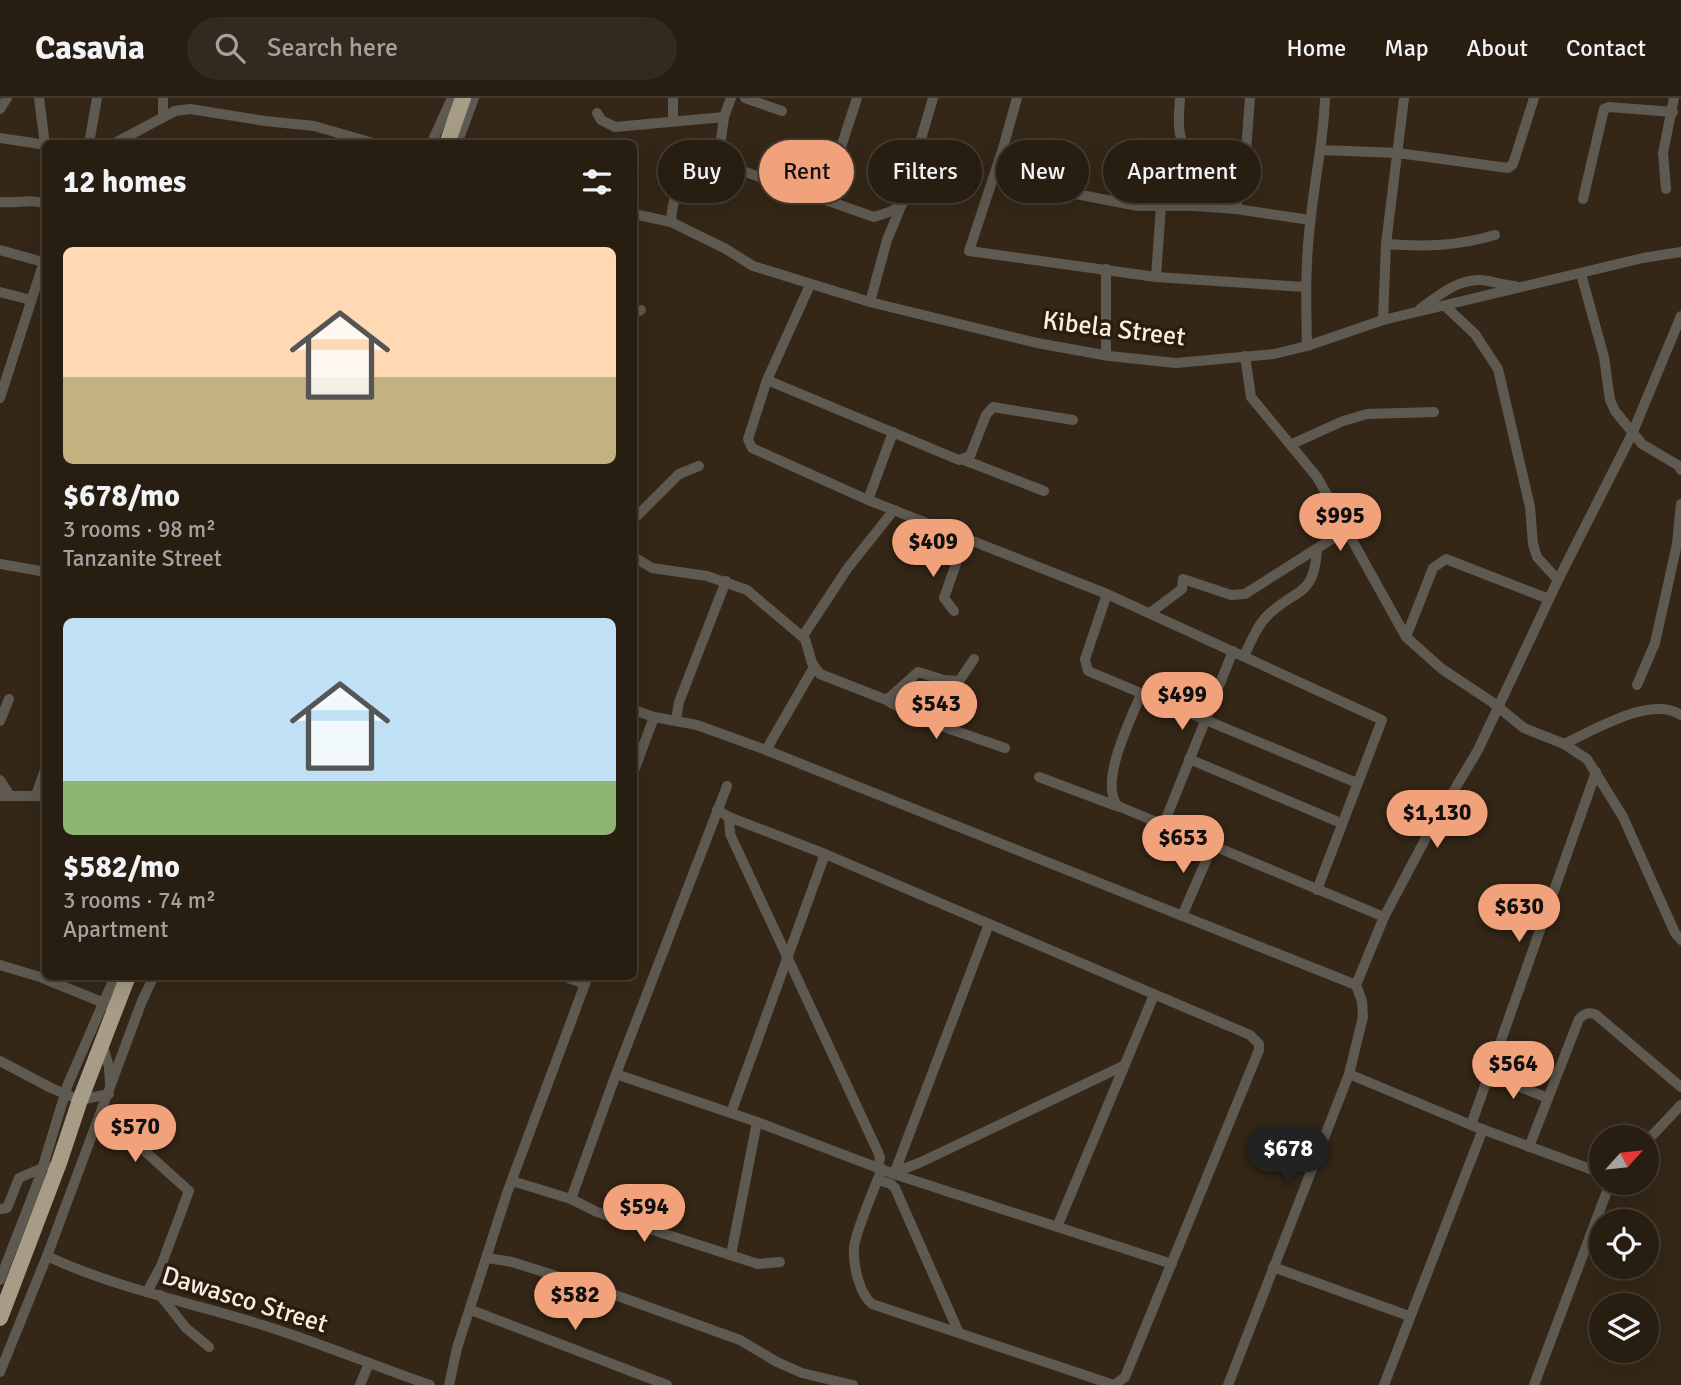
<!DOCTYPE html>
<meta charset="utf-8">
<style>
:root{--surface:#271d11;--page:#332a1f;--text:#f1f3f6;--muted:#a4a29f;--line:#433b31;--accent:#f1a27b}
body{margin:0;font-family:Signika,sans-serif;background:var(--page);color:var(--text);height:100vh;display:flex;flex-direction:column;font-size:26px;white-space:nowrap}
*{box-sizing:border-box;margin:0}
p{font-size:23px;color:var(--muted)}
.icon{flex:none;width:38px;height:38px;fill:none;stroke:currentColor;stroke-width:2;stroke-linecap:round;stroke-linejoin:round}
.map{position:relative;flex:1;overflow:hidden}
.side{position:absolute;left:42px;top:42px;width:595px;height:840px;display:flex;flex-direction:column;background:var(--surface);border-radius:10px;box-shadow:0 7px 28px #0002,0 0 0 2px var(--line)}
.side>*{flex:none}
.hud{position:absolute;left:658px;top:42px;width:665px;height:63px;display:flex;gap:14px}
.needle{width:46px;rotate:63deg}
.buttons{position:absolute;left:1589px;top:1027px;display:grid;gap:14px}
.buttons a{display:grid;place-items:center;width:70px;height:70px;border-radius:50%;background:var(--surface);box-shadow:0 7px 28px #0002,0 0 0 2px var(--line);font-size:35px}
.price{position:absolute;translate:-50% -60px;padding:0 16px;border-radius:24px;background:var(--accent);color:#111;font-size:23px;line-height:46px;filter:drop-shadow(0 2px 4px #0008)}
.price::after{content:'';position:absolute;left:50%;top:42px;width:21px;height:16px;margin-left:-10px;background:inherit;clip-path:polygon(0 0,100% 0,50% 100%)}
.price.on{background:#222;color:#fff}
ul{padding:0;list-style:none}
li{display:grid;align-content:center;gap:14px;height:371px;padding:0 21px}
li span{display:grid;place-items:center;height:217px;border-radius:10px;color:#555}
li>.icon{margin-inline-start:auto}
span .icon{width:126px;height:126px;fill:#fffc;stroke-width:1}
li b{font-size:30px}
h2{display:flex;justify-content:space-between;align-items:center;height:84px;padding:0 21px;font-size:30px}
.pill{padding:0 24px;border-radius:32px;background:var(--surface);box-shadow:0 7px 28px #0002,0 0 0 2px var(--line);font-size:24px;line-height:63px}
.pill.on{background:var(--accent);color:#111}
header{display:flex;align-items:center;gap:42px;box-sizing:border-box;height:98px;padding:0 35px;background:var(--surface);border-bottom:2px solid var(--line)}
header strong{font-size:33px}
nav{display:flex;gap:38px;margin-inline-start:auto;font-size:24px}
.search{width:490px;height:63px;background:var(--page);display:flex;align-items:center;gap:18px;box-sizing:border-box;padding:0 24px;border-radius:38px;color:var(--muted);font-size:26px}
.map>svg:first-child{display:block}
</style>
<header>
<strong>Casavia</strong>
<div class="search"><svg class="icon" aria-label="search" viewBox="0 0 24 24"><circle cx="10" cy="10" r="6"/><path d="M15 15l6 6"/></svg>Search here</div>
<nav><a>Home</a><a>Map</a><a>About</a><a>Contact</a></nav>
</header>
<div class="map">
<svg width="1681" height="1287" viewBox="0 0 1681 1287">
<rect width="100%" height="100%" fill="#342717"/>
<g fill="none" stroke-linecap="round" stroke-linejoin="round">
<g stroke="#5f5a51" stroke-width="10">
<path d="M39,0L45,47"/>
<path d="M163,0V18"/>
<path d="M745,0L782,13"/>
<path d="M1017,0L1003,50L969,153L1156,179L1305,189"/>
<path d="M1180,0C1179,17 1176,36 1186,51L1203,53L1246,48"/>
<path d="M0,11L7,0"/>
<path d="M597,15L601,22L615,29L724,19"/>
<path d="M673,23V0"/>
<path d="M0,40L46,47"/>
<path d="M89,46L97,0"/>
<path d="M113,46L175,13L190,11L265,23L314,28L377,46"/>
<path d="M431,46L452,0"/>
<path d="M457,46L474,0"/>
<path d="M1321,52L1398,55L1508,70L1513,66L1534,0"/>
<path d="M718,63L724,19L731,0"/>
<path d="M993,80L1138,108H1195L1236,111L1310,122"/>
<path d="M1666,91L1663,55L1674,0"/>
<path d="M819,101L832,77L857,0"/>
<path d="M1583,101L1604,11L1609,9L1673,14"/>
<path d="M0,104C17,106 29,100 46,106"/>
<path d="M1236,111L1246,53L1250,0"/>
<path d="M634,116L671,124L726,151L753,168L870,204L1037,245L1109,258L1176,265L1274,256L1307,248L1383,222L1643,160L1681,154"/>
<path d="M671,124C672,105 681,65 700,58L874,119L892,113L902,106"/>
<path d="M1386,146C1426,149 1457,148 1495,137"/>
<path d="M0,152L43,164"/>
<path d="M1106,171V257"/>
<path d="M1581,176L1604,259L1610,302L1615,313L1642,346L1679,368L1681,372"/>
<path d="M1156,179L1161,108"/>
<path d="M810,187L767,282L748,341L752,350L868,402L1107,496L1382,622L1317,792"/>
<path d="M0,194L31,202"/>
<path d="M870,204L887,142L902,106L933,0"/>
<path d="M1445,208L1475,236L1498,271L1530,409L1533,446L1537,459L1558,482"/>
<path d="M1420,211C1438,198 1457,181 1481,182C1492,183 1503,187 1515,188"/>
<path d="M634,216L641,212"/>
<path d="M1383,222L1386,146L1404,0"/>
<path d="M1307,248C1306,205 1305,162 1311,118C1315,79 1324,40 1325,0"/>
<path d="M1245,258L1251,299L1317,379L1406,539L1442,571L1492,604L1524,630L1564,646L1587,661L1623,719L1675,835L1681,842"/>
<path d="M767,282L959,362L970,358L986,317L993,309L1073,322"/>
<path d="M0,300L46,157"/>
<path d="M1292,346L1343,323L1367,316L1434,314"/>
<path d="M964,362L1044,393"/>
<path d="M868,402L893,334"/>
<path d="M634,421L679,376L699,368"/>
<path d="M634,459L652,470L707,478L747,492L805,541L812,565L820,576L884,601L889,600L918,574L944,582L959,583L974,561"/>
<path d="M0,466L46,474"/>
<path d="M1107,496L1085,561L1088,573L1357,685"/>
<path d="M954,513L944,500L965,440"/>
<path d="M1150,515L1182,491L1183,481L1231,497L1245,496L1346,432"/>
<path d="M803,538L847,471L894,412"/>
<path d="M1406,539L1433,470L1446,461L1549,501"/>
<path d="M1244,558C1251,544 1257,527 1269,516C1298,489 1314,499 1317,451"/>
<path d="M1637,587L1655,545L1677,446L1681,406"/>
<path d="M1141,596C1131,621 1098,686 1118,708L1384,819"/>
<path d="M884,601L918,620L1005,650"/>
<path d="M634,612L654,619L697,627L766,652L1356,887"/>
<path d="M676,622L679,604L726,483"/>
<path d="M0,623L9,601"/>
<path d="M1564,646C1594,632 1651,597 1681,617"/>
<path d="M766,652L814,569"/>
<path d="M1189,661L1341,725"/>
<path d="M634,673L654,619"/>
<path d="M1039,679L1119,709"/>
<path d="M0,682L10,698"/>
<path d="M36,697L46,669"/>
<path d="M0,698H46"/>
<path d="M717,712L729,719L825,756L1250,937L1259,946V952L1125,1279L1114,1287L872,1206C859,1195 853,1167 854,1150C855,1134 875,1089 882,1071"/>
<path d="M729,719L730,736L878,1054L880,1060L878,1070"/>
<path d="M1163,728L1233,553"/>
<path d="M1182,818L1212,749"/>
<path d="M0,867L40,879L109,907"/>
<path d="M563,878L585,886"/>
<path d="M102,945L109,969L110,986"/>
<path d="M0,963L51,990L80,1002L109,996"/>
<path d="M616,976L757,1024L894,1076L1172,1166"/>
<path d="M1349,976L1471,1027L1601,1075"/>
<path d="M1489,977L1548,1000"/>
<path d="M731,1015L825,756"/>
<path d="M100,1017L118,1029L189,1093L161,1168L147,1194"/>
<path d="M1471,1027L1596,674"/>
<path d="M1647,1043L1681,1007"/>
<path d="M1529,1049L1579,921C1584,916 1587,914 1595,916L1681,989"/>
<path d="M897,1070H906L919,1065L1123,968"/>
<path d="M894,1076L989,826"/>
<path d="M878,1082L891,1086L895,1090L959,1235"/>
<path d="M512,1083L571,1101L597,1114L758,1166L780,1164"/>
<path d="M571,1101L616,976L727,688"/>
<path d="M0,1111L7,1110L19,1080L47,1068"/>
<path d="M1057,1129L1154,897"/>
<path d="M731,1157L757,1024"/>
<path d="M47,1158C119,1192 200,1206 275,1231C327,1248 378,1269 430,1287"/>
<path d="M488,1160L512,1164L604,1193L740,1242L777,1264L802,1275L853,1287"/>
<path d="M1273,1169L1409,1218"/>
<path d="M0,1182L39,1081L68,986L115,878"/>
<path d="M160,1197L186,1230L209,1249"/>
<path d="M471,1212L667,1287"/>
<path d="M0,1274L47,1158L142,903L154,878"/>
<path d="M360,1287L369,1265"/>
<path d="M449,1287L457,1250L507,1095L588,878"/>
<path d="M1228,1287L1349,976L1363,919L1362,903L1356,887L1384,819L1428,736L1478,652L1558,482L1632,336L1681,218"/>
<path d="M1384,1287L1483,1031"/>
<path d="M1534,1287L1610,1085"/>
</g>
<g stroke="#a79c86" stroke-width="16">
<path d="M447,46L463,0"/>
<path d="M0,1220L59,1065L80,1002L128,878"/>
</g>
</g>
<g text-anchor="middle" stroke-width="7" stroke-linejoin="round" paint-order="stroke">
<g font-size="26" fill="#f8efe4" stroke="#2a1d0d">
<text transform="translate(1114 230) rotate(7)" y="9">Kibela Street</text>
<text transform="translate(245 1201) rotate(17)" y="9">Dawasco Street</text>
</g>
</g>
</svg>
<div class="buttons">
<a><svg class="needle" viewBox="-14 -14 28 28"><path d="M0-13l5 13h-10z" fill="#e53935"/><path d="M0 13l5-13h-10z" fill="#a4a29f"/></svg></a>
<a><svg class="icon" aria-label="locate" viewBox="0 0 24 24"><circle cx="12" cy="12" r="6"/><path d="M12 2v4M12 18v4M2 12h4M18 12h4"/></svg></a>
<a><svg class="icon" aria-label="layers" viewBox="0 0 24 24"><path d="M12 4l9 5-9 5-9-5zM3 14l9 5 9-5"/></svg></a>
</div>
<b class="price" style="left:1340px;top:455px">$995</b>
<b class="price" style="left:933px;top:481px">$409</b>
<b class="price" style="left:1182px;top:634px">$499</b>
<b class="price" style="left:936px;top:643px">$543</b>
<b class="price" style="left:1437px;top:752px">$1,130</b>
<b class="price" style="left:1183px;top:777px">$653</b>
<b class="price" style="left:1519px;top:846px">$630</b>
<b class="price" style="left:1513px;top:1003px">$564</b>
<b class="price" style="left:135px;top:1066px">$570</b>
<b class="price on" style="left:1288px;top:1088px">$678</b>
<b class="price" style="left:644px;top:1146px">$594</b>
<b class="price" style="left:575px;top:1234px">$582</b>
<div class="hud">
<a class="pill">Buy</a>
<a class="pill on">Rent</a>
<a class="pill">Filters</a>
<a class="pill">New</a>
<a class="pill">Apartment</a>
</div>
<section class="side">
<h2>12 homes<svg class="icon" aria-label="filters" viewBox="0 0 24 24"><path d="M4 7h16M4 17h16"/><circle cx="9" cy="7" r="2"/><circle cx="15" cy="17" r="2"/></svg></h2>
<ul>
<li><span style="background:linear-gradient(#ffd9b3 60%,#c2b280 0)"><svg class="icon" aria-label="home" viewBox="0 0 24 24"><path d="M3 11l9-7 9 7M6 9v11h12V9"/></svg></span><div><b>$678/mo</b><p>3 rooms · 98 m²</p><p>Tanzanite Street</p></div></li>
<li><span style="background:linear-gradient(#bfe0f5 75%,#8fb573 0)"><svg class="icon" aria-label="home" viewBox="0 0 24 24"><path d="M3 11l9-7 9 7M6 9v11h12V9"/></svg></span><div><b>$582/mo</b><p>3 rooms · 74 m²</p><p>Apartment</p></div></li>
</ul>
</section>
</div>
